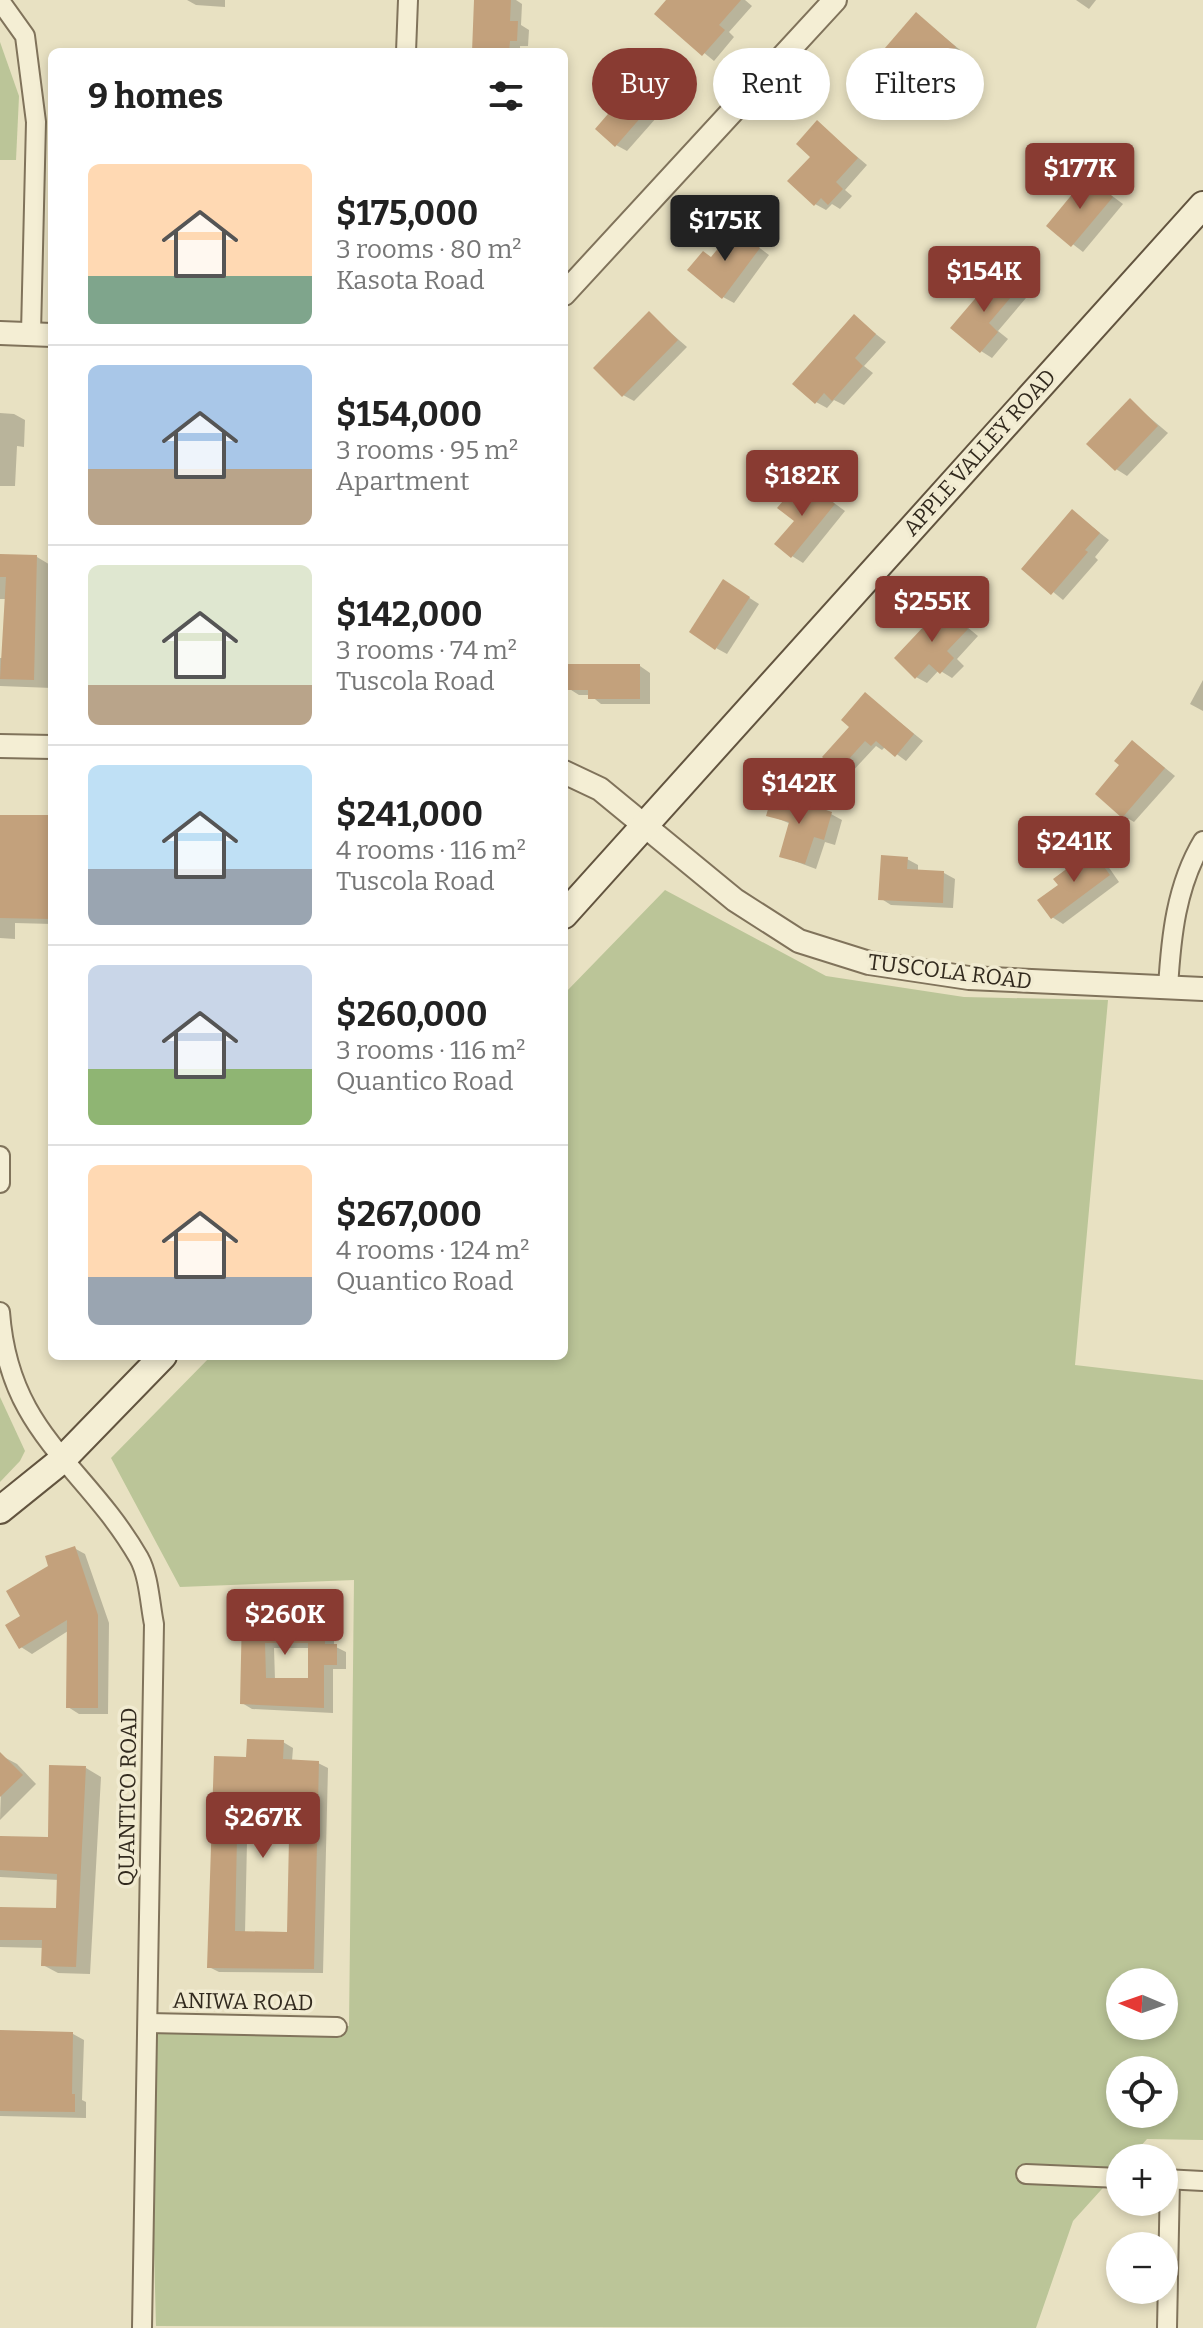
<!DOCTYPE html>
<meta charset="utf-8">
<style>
:root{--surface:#fff;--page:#f2f2f2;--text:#222;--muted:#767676;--line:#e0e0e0;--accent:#893b32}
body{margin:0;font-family:Bitter,serif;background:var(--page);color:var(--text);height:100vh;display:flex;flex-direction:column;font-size:30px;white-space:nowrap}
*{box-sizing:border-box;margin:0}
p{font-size:26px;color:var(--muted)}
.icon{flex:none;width:44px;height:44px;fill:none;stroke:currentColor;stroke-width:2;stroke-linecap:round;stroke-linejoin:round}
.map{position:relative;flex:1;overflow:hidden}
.details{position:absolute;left:48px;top:48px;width:520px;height:1312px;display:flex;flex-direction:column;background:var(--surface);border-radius:12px;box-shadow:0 4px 12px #0003}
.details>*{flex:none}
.top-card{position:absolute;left:592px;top:48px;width:490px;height:72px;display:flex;gap:16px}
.needle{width:52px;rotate:272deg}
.tools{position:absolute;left:1106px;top:1968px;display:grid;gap:16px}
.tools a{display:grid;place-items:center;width:72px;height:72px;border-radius:50%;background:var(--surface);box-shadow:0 4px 12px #0003;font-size:40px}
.price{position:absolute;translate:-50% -68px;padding:0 18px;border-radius:8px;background:var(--accent);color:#fff;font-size:26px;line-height:52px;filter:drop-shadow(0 2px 4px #0008)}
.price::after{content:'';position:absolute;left:50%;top:48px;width:24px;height:18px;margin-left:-12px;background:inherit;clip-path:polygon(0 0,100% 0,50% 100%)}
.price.selected{background:#222;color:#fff}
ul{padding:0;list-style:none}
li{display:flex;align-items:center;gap:24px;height:200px;padding:0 40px}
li+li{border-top:2px solid var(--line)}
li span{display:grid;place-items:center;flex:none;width:224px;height:160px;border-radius:12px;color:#555}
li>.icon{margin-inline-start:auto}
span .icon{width:96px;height:96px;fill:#fffc;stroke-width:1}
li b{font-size:34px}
h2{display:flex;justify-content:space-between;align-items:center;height:96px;padding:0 40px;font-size:34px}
.pill{padding:0 28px;border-radius:36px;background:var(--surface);box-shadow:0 4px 12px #0003;font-size:28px;line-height:72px}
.pill.selected{background:var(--accent);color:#fff}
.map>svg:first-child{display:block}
</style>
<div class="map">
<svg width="1203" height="2328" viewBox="0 0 1203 2328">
<rect width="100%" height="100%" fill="#e8e1c2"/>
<g fill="#bbc598" fill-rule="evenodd">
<path d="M0,42L19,96L16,160H0Z"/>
<path d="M665,890L826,976L964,997L1108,1000L1075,1365L1203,1380V2140L1147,2139L1130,2158H1120V2169L1073,2221L1036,2328L156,2326L148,2023L349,2026L354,1580L180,1587L111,1458L211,1356H564V994ZM1120,1982H1164V2026H1120ZM1120,2070H1164V2114H1120Z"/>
<path d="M0,1397L25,1451L20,1461L0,1482Z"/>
</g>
<g fill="#0003" fill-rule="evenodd">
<path d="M187,0H225V7L196,5Z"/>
<path d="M476,0H516L522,4L521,25L529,30L528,46H520V52H474Z"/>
<path d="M676,0H745L752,6L729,32L734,37L714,61L657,14Z"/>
<path d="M1076,0H1096L1089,9Z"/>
<path d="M916,14L965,54L916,108L905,101Z"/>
<path d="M634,69L672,100L627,151L616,145L617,107Z"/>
<path d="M817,123L867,165L845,190L852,196L840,209L832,204L826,210L815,204L812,157Z"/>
<path d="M1088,178L1123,204L1083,252L1048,225Z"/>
<path d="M736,230L769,255L734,303L723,297L712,258Z"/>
<path d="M997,276L1026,298L998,331L1008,339L992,358L981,351Z"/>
<path d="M649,314L687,347L634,401L623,395Z"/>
<path d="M854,317L886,342L864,366L873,373L844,405L834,400L827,408L816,402Z"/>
<path d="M1130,401L1168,433L1127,476L1116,469Z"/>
<path d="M0,413L14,414L25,420L24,447L17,446L15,486H0Z"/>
<path d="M815,489L845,511L803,563L792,556L796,521Z"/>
<path d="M1073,512L1109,540L1095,557L1098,560L1063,600L1024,568Z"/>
<path d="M0,556L37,557L52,566V688L0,686V658H5L7,599H0Z"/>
<path d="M734,588L759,604L727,654L716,648Z"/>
<path d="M944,608L978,636L957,659L964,666L952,678L939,670L927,683L916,677Z"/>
<path d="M640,666L650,673V704H601L590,695H579L568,688Z"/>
<path d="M1203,680V711L1190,704Z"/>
<path d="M866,695L923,741L906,761L886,746L882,750L876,746L849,775L839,769Z"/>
<path d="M1133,742L1175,776L1134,822L1124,816L1122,765Z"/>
<path d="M831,814L842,820L835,845L825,842L816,869L781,856L791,824L769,815Z"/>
<path d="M0,817L52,819V924L15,923V939L0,938Z"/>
<path d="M1092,853L1103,859L1119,882L1063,924L1052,917L1061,885Z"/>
<path d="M907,859L918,865V871L944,873L955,879L953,908L891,905L880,898Z"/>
<path d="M74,1548L85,1554L109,1623L108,1714H79L68,1707V1631L32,1654L21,1647L23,1617L51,1567Z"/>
<path d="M324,1608L334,1614V1646L346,1652V1669H333V1713L252,1709L242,1703L272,1616ZM274,1648H310V1680H275Z"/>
<path d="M283,1742L293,1748L292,1761L318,1763L328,1768L323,1973L219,1972L209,1967L248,1759ZM247,1842H291L289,1934L245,1933Z"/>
<path d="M2,1756L17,1764L36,1784L0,1820Z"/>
<path d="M86,1768L101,1777L90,1974L58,1973L43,1965L44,1948L0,1947V1909L58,1910L59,1880L0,1877V1838L49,1839Z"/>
<path d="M0,2032L73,2034L84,2040L82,2100L86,2102V2118L0,2116Z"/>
</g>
<g fill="#c3a17c" fill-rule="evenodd">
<path d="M474,0H511L510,21H518L517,41H510L509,52H472Z"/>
<path d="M666,0H741L719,25L725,30L702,56L654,14Z"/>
<path d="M916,12L956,47L904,103L866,70Z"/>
<path d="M634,67L663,92L615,147L595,129L614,107L605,100Z"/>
<path d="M817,120L858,158L836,182L843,189L828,205L821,198L814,206L787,181L810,157L796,144Z"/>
<path d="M1088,175L1113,197L1071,247L1046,226Z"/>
<path d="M735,228L760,248L722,299L687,270L703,251L711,257Z"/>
<path d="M997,273L1017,290L989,323L998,332L980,353L950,328Z"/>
<path d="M649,311L678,340L622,397L593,368Z"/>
<path d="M854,314L876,334L855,358L863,366L832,401L824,393L815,404L792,384Z"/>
<path d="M1130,398L1158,426L1115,471L1086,444Z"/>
<path d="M814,487L835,504L791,558L774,544L794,521L777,508L794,488L806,497Z"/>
<path d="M1072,509L1100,533L1085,550L1088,552L1051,595L1021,569Z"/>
<path d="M0,554L37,555L34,680L0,679L6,577H0Z"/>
<path d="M723,579L750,597L715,650L689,632Z"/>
<path d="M944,605L968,629L947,651L954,658L940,674L929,664L915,679L894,658Z"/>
<path d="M566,664H640V699H588V690H566Z"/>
<path d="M865,692L914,734L895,757L876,741L871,746L865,741L838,771L822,757L849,727L841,720Z"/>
<path d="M1132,740L1165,768L1122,818L1095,794L1119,765L1114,761Z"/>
<path d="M773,792L832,812L824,840L814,837L805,864L779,857L789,822L766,816Z"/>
<path d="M0,815H52V919L0,918Z"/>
<path d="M1092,850L1110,875L1051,919L1037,900L1058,885L1053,879Z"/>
<path d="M881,855L908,857L907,869L944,871L943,903L878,900Z"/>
<path d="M75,1546L98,1615V1708H66L67,1620L19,1649L5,1625L20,1616L6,1591L48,1566L45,1556Z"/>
<path d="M270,1606H325V1644H337V1665H324V1708L240,1704L242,1613L270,1614ZM265,1643H308V1678H266Z"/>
<path d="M247,1739L284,1740L283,1759L319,1761L314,1969L207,1968L214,1756L246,1757ZM237,1837L289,1838L287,1932L235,1931Z"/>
<path d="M0,1752L23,1775L0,1797Z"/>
<path d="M49,1765L86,1766L76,1967L41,1966L42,1940H0V1907L56,1908L57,1874L0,1870V1836L48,1837Z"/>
<path d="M0,2030L73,2032L72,2094H75V2112L0,2111Z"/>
</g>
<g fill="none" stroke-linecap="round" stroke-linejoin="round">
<defs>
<g id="minor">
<path d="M0,1L25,36L36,122L31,333"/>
<path d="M406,52L408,0"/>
<path d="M1168,988C1171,937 1176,886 1203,841"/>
<path d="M0,1156V1183"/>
<path d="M0,1312C9,1435 84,1463 139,1558C149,1576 150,1605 154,1624L142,2328"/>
<path d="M148,2023L337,2027"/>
<path d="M1026,2174L1120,2178"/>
<path d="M1164,2179L1203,2181"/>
<path d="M1167,2328L1170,2179"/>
</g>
<g id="tertiary">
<path d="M564,294L835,0"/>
<path d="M0,333L52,335"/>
<path d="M0,746L52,747"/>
<path d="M564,772L600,789L735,900L799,941L869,963L969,978L1203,989"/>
</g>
<g id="secondary">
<path d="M564,915L1203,205"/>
<path d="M0,1510L62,1460L163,1356"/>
</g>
</defs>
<use href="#minor" stroke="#80735b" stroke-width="22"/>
<use href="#tertiary" stroke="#80735b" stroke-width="26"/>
<use href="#secondary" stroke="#62543f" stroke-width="30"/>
<use href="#minor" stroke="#f4eed4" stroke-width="18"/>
<use href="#tertiary" stroke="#f4eed4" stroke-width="22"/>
<use href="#secondary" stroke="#f4eed4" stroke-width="26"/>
</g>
<g text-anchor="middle" stroke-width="7" stroke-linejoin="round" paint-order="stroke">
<g font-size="22" fill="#322a1e" stroke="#f1ebd1">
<text transform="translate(979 452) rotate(-48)" y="8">APPLE VALLEY ROAD</text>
<text transform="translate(950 971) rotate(7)" y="8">TUSCOLA ROAD</text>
<text transform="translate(127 1797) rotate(-89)" y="8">QUANTICO ROAD</text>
<text transform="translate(243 2001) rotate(1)" y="8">ANIWA ROAD</text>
</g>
</g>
</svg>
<div class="tools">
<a><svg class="needle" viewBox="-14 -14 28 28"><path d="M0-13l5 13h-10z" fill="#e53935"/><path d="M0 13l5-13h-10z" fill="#767676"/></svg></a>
<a><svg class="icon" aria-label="locate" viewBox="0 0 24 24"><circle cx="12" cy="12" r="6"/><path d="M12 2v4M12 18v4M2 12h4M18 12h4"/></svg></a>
<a>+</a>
<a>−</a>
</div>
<b class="price" style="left:1080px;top:211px">$177K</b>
<b class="price selected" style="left:725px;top:263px">$175K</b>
<b class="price" style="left:984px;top:314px">$154K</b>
<b class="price" style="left:802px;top:518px">$182K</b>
<b class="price" style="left:932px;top:644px">$255K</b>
<b class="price" style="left:799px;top:826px">$142K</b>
<b class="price" style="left:1074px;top:884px">$241K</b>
<b class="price" style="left:285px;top:1657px">$260K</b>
<b class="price" style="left:263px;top:1860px">$267K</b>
<div class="top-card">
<a class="pill selected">Buy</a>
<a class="pill">Rent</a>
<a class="pill">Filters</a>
</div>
<section class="details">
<h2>9 homes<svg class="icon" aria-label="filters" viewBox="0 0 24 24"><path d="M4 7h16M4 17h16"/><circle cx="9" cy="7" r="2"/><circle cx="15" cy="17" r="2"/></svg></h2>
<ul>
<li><span style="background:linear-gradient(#ffd9b3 70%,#7fa58c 0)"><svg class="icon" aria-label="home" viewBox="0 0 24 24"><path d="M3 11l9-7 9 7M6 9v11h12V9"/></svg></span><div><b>$175,000</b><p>3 rooms · 80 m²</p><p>Kasota Road</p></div></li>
<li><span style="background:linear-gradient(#a9c7e8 65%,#b9a48a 0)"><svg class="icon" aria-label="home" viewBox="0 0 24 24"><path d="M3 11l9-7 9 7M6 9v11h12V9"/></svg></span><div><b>$154,000</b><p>3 rooms · 95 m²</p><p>Apartment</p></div></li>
<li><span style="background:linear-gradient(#dfe7d0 75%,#b9a48a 0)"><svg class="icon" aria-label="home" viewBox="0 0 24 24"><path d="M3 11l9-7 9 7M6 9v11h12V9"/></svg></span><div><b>$142,000</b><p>3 rooms · 74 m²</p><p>Tuscola Road</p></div></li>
<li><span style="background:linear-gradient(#bfe0f5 65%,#9aa5b1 0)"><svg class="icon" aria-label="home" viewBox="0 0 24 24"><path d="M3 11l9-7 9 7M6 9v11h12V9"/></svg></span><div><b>$241,000</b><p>4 rooms · 116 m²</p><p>Tuscola Road</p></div></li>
<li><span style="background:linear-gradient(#c9d6e8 65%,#8fb573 0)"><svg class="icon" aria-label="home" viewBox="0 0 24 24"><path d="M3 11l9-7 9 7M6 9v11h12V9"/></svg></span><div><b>$260,000</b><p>3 rooms · 116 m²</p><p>Quantico Road</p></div></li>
<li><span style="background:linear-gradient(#ffd9b3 70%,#9aa5b1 0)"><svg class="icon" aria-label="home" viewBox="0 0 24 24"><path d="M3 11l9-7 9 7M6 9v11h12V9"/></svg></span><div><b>$267,000</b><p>4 rooms · 124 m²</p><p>Quantico Road</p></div></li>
</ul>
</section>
</div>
